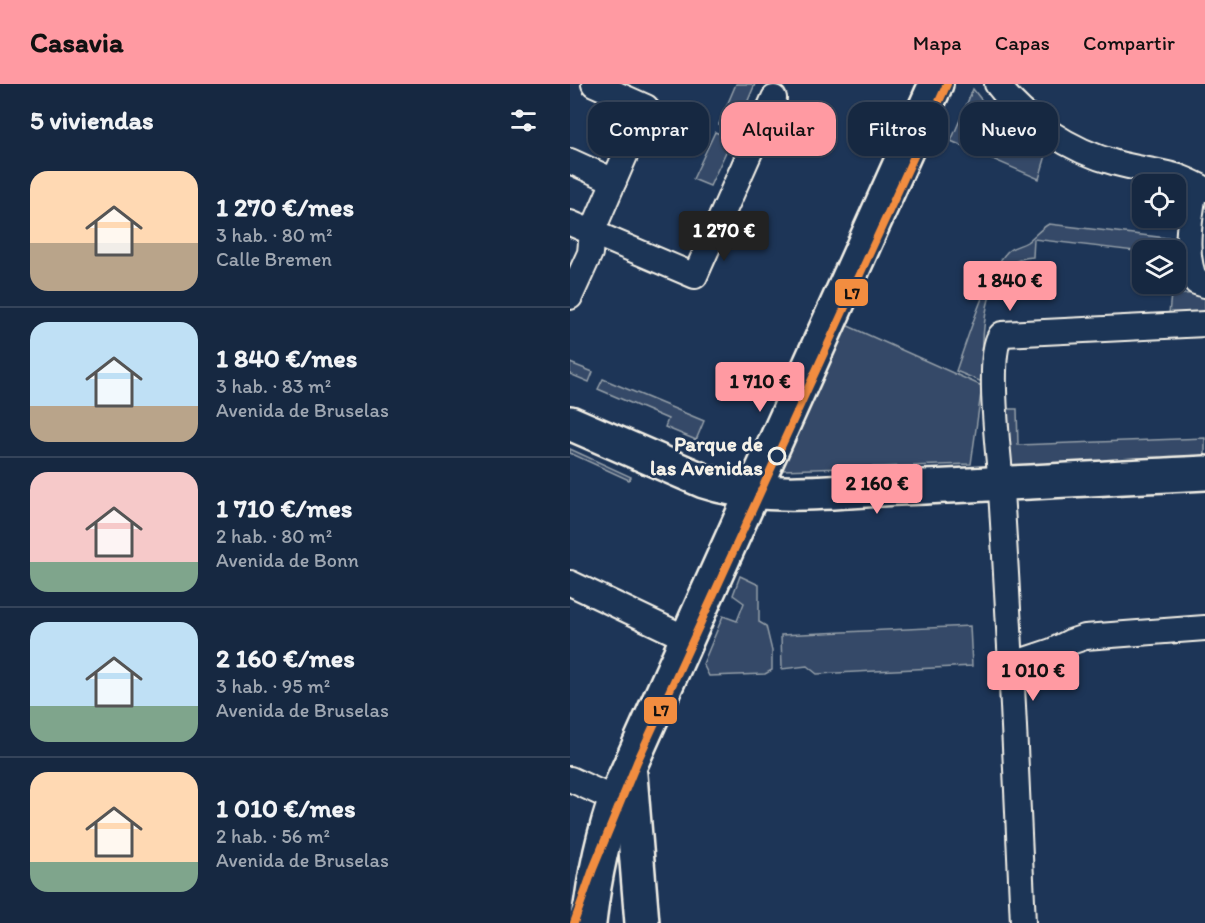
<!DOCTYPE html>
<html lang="es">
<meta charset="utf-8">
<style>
:root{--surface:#162841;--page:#23344c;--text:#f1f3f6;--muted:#9ea6b1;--line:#35445a;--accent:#ff9aa2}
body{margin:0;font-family:Itim,sans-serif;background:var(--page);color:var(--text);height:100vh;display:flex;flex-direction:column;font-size:22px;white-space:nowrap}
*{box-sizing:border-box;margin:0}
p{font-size:20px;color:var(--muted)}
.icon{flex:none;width:33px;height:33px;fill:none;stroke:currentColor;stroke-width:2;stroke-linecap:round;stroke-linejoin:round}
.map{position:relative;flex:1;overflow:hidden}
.drawer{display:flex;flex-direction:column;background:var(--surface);width:570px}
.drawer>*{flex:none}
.top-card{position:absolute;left:18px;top:18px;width:526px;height:54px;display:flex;gap:12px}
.controls{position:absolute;left:562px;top:90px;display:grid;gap:12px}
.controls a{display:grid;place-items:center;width:54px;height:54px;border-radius:12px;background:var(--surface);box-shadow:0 2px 4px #0004,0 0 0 2px var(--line);font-size:30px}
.price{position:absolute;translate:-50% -51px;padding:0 14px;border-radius:6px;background:var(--accent);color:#111;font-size:20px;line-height:39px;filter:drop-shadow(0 2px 3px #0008)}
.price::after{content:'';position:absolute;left:50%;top:36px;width:18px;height:14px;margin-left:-9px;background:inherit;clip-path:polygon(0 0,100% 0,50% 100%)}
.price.current{background:#222;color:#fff}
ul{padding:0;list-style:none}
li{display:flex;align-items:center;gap:18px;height:150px;padding:0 30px}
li+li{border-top:2px solid var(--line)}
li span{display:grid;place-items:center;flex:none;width:168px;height:120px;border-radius:18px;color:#555}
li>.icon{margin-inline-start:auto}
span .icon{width:72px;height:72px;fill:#fffc;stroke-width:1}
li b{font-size:26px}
h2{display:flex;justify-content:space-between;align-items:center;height:72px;padding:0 30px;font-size:26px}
.pill{padding:0 21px;border-radius:18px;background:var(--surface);box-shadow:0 2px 4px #0004,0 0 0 2px var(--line);font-size:21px;line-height:54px}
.pill.current{background:var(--accent);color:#111}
header{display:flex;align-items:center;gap:36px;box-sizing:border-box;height:84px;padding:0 30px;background:var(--accent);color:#111}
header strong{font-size:28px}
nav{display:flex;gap:33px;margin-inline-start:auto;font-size:21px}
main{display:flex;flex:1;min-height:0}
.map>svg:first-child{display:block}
</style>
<header>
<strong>Casavia</strong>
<nav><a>Mapa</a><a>Capas</a><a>Compartir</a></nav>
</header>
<main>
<section class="drawer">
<h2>5 viviendas<svg class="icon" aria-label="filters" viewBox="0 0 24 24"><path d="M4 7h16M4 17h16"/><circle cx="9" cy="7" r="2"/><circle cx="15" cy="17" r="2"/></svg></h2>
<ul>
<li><span style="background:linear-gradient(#ffd9b3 60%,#b9a48a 0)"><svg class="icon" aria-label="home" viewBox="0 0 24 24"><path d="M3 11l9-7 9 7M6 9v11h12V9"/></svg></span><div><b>1 270 €/mes</b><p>3 hab. · 80 m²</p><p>Calle Bremen</p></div></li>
<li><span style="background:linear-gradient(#bfe0f5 70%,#b9a48a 0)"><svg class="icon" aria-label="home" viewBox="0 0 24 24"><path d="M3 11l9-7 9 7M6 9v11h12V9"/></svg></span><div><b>1 840 €/mes</b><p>3 hab. · 83 m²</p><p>Avenida de Bruselas</p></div></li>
<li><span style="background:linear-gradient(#f6c9c9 75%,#7fa58c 0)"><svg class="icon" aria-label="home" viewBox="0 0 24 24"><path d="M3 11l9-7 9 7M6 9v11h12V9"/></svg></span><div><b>1 710 €/mes</b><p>2 hab. · 80 m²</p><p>Avenida de Bonn</p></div></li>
<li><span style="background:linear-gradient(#bfe0f5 70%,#7fa58c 0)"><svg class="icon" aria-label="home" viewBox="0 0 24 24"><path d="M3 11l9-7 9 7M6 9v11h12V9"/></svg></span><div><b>2 160 €/mes</b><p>3 hab. · 95 m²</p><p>Avenida de Bruselas</p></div></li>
<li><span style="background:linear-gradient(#ffd9b3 75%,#7fa58c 0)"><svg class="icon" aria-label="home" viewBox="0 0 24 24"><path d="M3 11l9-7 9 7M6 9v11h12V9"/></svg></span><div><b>1 010 €/mes</b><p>2 hab. · 56 m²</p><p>Avenida de Bruselas</p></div></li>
</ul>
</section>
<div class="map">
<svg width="635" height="839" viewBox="0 0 635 839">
<rect width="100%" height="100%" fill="#1d3557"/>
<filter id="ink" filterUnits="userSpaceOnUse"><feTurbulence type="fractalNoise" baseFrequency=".0167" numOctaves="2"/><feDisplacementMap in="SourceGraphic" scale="12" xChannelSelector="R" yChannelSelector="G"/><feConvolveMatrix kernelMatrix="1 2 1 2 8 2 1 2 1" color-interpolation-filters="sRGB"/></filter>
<g filter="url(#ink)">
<g fill="#354a67" stroke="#949ea8" stroke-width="1.5">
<path d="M166,0H185L165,47L149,40Z"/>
<path d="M403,5C427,37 442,50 477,68L469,95L381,57Z"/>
<path d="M145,48L162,55L140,102L123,95Z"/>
<path d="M479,140L605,155L608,164L606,171V166H573V168L464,155L463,173C408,176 413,259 412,298L386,287C396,259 418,187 437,168C443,162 451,162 457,158C465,152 470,145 479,140Z"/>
<path d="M602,200L606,208L613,210L635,209V228L599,230Z"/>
<path d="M276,241L412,302L401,380L212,386Z"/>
<path d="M0,279L23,288L19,298L0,290Z"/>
<path d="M33,295L134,337L126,356L95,343L98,335L28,305Z"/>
<path d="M430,325H447L448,361L635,354V385L437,394Z"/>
<path d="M0,365L61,393L59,396L0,369Z"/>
<path d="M170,492L189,501V538L196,542L202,567V586L195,590L139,592L133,580L153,532L167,537L174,519L163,511Z"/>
<path d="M400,542L402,582L247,590L237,582L212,585L211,551Z"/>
</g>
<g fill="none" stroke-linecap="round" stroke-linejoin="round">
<defs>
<g id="street">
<path d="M427,0C455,37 501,67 546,79C567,85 589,87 609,93C618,96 627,101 635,105"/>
<path d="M0,77L44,97L76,23L24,0"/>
<path d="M625,101C621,131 612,169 626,198L635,201"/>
<path d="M0,139L125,192L204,14"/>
<path d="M0,213L20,169L22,148L44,97"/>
<path d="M0,499L118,555"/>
<path d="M440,581L482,567L500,558L515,553L635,544"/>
<path d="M0,695L35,711L44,721"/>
<path d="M453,839C446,686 440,532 429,379C427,357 417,261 432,250L635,240"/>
</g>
<g id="secondary">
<path d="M0,339L134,397C193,417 267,407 329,404C431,400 533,394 635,389"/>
<path d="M60,691L72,839"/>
<path d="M19,839C24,793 33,750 49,706L366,0"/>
</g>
</defs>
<use href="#street" stroke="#f4f1e8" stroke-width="28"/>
<use href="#secondary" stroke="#f4f1e8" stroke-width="38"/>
<use href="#street" stroke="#1d3557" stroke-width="24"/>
<use href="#secondary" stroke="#1d3557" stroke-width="33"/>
<defs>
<path id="metro-1" d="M4,839L23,785L67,678L377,0"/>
</defs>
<use href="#metro-1" stroke="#1d3557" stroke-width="12"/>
<use href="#metro-1" stroke="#f28d40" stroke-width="8"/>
</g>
</g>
<circle fill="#1d3557" stroke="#f4f1e8" stroke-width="3" cx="207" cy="372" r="8"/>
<g text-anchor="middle" stroke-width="5" stroke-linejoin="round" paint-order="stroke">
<g font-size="21" font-weight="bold" fill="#f4f1e8" stroke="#1d3557" text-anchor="end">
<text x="193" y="367">Parque de<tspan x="193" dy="24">las Avenidas</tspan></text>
</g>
</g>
<g stroke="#1d3557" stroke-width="2">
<rect x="264" y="194" width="35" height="29" rx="6" fill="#f28d40"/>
<rect x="73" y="612" width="35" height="29" rx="6" fill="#f28d40"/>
</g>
<g font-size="16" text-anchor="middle" font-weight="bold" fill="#111">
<text x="282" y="215">L7</text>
<text x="91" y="632">L7</text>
</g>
</svg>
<div class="controls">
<a><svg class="icon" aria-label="locate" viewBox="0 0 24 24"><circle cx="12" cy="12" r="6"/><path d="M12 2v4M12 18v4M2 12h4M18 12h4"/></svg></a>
<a><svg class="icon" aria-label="layers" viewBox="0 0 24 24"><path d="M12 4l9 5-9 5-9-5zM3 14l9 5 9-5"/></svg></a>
</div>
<b class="price current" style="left:154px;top:178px">1 270 €</b>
<b class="price" style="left:440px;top:228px">1 840 €</b>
<b class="price" style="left:190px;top:329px">1 710 €</b>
<b class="price" style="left:307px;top:431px">2 160 €</b>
<b class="price" style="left:463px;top:618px">1 010 €</b>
<div class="top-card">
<a class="pill">Comprar</a>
<a class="pill current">Alquilar</a>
<a class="pill">Filtros</a>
<a class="pill">Nuevo</a>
</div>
</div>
</main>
